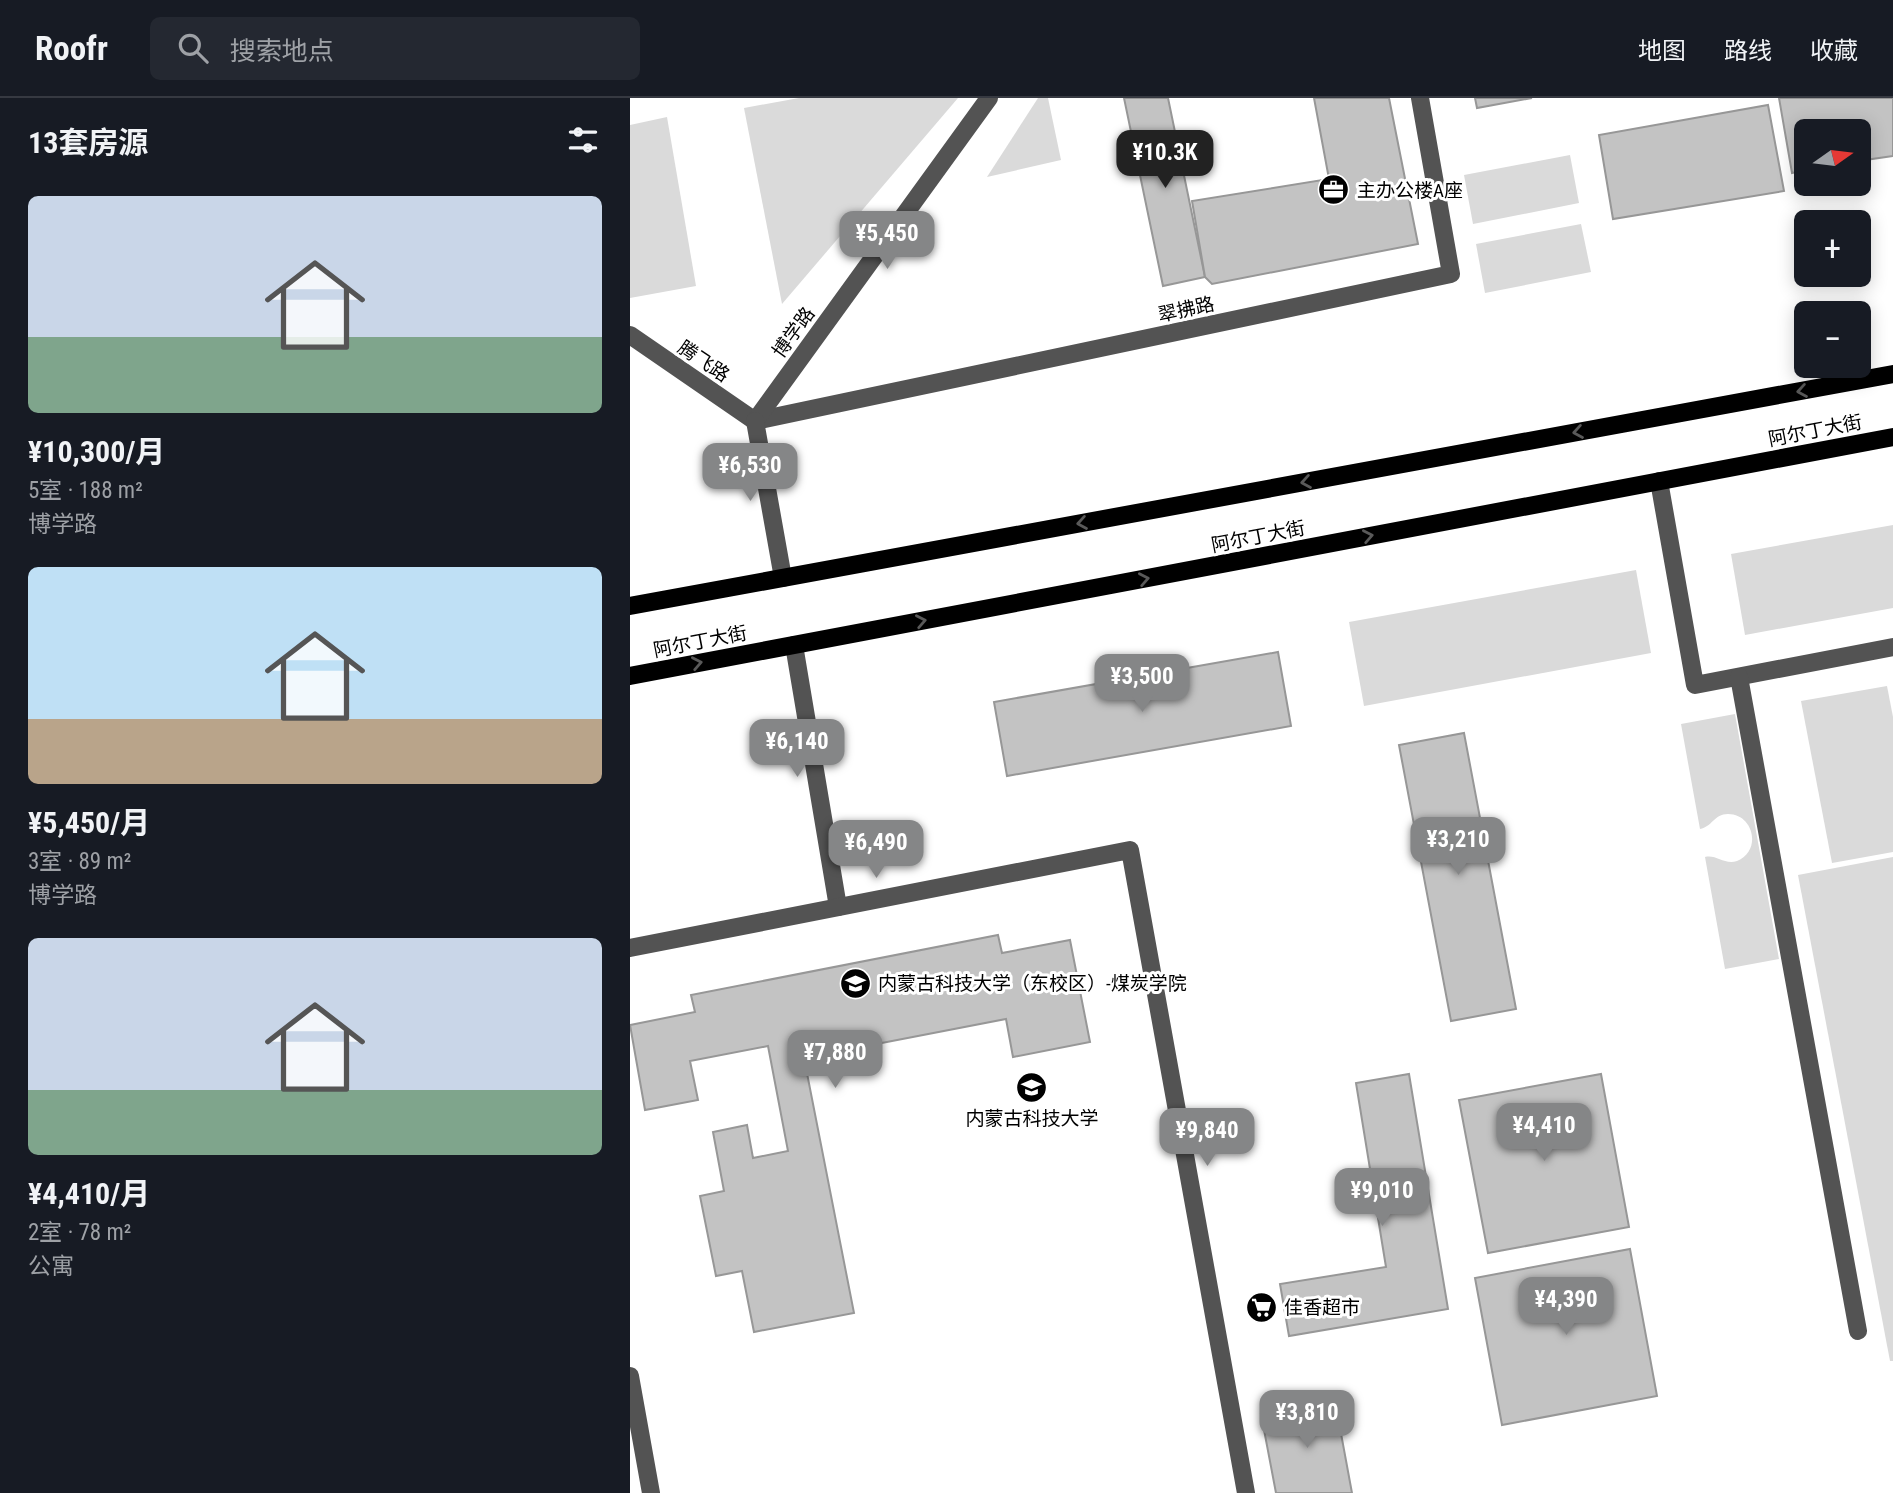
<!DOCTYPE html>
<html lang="zh">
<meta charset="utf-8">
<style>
:root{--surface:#171b24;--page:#242831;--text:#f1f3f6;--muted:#9ea1a6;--line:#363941;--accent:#858687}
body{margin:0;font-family:"Roboto Condensed","Noto Sans SC",sans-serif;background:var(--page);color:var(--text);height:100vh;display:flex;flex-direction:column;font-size:26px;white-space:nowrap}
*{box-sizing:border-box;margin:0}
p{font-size:23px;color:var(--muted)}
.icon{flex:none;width:38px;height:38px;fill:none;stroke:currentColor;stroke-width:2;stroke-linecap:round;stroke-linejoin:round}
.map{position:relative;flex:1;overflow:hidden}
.side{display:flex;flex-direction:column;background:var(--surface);width:630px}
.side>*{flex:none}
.needle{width:46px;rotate:76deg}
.buttons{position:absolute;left:1164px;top:21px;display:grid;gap:14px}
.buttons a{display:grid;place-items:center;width:77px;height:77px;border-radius:10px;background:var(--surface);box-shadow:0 4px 18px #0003;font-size:35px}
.price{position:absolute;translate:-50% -60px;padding:0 16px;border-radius:14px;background:var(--accent);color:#fff;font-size:23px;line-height:46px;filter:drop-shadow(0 2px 4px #0008)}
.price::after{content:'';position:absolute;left:50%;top:42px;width:21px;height:16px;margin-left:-10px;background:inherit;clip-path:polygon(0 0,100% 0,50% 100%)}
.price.current{background:#222;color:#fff}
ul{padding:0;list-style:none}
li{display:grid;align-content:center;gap:14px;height:371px;padding:0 28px}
li span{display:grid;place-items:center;height:217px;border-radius:10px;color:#555}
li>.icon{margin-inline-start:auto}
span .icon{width:126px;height:126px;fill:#fffc;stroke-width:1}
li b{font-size:30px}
h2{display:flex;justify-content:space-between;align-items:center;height:84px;padding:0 28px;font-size:30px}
header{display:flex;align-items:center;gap:42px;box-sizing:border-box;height:98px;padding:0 35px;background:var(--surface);border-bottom:2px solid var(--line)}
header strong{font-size:33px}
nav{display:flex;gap:38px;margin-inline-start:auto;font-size:24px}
.search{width:490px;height:63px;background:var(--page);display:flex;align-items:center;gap:18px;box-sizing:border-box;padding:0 24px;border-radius:10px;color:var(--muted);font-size:26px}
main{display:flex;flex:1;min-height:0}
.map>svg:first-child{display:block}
</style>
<header>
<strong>Roofr</strong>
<div class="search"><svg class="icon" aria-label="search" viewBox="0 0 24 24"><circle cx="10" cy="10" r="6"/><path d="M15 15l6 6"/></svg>搜索地点</div>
<nav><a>地图</a><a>路线</a><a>收藏</a></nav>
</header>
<main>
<section class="side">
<h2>13套房源<svg class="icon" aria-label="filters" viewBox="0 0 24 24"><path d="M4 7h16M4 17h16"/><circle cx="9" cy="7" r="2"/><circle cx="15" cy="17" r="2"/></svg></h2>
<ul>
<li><span style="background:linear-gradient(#c9d6e8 65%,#7fa58c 0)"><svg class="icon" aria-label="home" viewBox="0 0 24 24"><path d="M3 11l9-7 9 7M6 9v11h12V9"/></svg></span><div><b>¥10,300/月</b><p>5室 · 188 m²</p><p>博学路</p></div></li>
<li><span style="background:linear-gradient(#bfe0f5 70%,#b9a48a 0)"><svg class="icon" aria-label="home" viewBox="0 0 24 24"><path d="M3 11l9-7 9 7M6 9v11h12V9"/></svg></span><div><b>¥5,450/月</b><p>3室 · 89 m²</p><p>博学路</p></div></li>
<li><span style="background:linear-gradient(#c9d6e8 70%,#7fa58c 0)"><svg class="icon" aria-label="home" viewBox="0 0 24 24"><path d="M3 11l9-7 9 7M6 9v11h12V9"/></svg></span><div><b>¥4,410/月</b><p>2室 · 78 m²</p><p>公寓</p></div></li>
</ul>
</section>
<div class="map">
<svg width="1263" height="1395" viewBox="0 0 1263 1395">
<rect width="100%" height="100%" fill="#fff"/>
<g fill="#dadada">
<path d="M169,0H328L152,206L114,10Z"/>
<path d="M408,0H418L431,62L357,79Z"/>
<path d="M37,19L66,188L0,200V27Z"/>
<path d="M940,57L949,105L843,126L834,77Z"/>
<path d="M951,126L961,174L855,195L846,146Z"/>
<path d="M1263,427V510L1115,537L1101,456Z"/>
<path d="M1006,472L1021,555L734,608L719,524Z"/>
<path d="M1257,588L1263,619V754L1202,765L1171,603Z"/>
<path d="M1105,616L1149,861L1095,871L1075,759C1086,756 1094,767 1107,763C1132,753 1124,716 1098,716C1084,716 1082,729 1070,731L1051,626Z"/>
<path d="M1263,759V1263H1260L1168,777Z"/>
</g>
<g fill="#c3c3c3" stroke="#979797" stroke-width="2">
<path d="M494,0H538L575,179L533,188Z"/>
<path d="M684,0H759L788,146L582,186L575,179L562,103L699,81Z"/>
<path d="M845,0H902L847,10Z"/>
<path d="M1149,0H1263V58L1228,63V33H1176V72L1162,75Z"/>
<path d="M1138,7L1154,93L983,121L969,37Z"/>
<path d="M648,554L661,628L377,678L364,604Z"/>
<path d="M834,635L886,911L821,923L769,647Z"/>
<path d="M368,837L372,855L440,842L460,944L383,959L376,921L174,960L224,1215L124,1234L112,1173L86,1178L70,1098L94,1093L83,1034L117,1027L123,1060L158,1053L138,948L60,963L68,1002L15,1012L0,927L65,914L61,897Z"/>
<path d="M779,976L818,1211L659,1238L650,1186L756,1169L726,985Z"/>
<path d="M971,976L999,1129L858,1155L829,1002Z"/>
<path d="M1000,1151L1027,1298L872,1327L845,1180Z"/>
<path d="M705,1303L722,1395H646L631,1316Z"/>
</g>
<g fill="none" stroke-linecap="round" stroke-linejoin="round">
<g stroke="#535353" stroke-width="18">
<path d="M0,237L125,323"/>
<path d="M125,323L821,176L790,0"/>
<path d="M125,323L359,0"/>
<path d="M125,323L153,480"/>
<path d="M1029,383L1065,587L1263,549"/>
<path d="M164,547L208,809"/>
<path d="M1109,579L1228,1233"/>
<path d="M0,850L500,752L616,1395"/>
<path d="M0,1278L21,1395"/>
</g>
<g stroke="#000" stroke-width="18">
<path d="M0,508L1263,276"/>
<path d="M0,578L1263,339"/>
</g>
</g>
<defs><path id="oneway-chevron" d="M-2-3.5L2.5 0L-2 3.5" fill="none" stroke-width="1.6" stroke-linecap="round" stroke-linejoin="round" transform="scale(1.75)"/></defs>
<g stroke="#595959">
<use href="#oneway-chevron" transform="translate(1172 293) rotate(170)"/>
<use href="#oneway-chevron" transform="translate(948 334) rotate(170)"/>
<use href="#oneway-chevron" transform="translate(676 384) rotate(170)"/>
<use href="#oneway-chevron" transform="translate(452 425) rotate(170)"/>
<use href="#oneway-chevron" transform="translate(738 438) rotate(-11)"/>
<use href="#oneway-chevron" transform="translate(514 481) rotate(-11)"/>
<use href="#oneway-chevron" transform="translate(291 523) rotate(-11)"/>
<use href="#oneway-chevron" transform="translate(67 565) rotate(-11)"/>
</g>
<defs>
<symbol id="office-disc" viewBox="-11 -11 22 22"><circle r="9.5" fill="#000" stroke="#fff"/><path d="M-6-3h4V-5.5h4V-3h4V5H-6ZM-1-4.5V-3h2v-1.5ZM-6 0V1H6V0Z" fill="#fff"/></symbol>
<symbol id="university-disc" viewBox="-11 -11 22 22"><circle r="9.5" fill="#000" stroke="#fff"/><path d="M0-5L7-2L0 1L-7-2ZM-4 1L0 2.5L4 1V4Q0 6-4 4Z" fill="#fff"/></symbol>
<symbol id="supermarket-disc" viewBox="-11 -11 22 22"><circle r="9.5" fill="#000" stroke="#fff"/><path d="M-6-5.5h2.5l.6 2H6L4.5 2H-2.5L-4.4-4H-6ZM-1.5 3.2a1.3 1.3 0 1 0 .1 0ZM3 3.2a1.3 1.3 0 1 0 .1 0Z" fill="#fff"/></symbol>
</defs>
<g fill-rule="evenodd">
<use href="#office-disc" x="686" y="74" width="35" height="35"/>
<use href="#university-disc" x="208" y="868" width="35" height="35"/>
<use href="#university-disc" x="384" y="972" width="35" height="35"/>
<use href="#supermarket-disc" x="614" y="1192" width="35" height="35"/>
</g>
<g text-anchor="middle" stroke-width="6" stroke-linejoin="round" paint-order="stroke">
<g font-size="19" fill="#000" stroke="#fff" text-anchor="start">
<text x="727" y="99">主办公楼A座</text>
<text x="248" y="892">内蒙古科技大学（东校区）-煤炭学院</text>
<text x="402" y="1027" text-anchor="middle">内蒙古科技大学</text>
<text x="654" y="1216">佳香超市</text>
</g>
<g font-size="19" fill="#000" stroke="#fff">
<text transform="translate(556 211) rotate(-12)" y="7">翠拂路</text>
<text transform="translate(163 234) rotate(-54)" y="7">博学路</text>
<text transform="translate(74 263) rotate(34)" y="7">腾飞路</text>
<text transform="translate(1185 332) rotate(-11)" y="7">阿尔丁大街</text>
<text transform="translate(628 438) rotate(-11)" y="7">阿尔丁大街</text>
<text transform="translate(70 543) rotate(-11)" y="7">阿尔丁大街</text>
</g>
</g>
</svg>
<div class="buttons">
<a><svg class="needle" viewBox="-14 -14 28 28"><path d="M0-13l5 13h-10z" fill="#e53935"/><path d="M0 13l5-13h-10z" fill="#9ea1a6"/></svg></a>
<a>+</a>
<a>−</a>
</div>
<b class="price current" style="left:535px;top:92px">¥10.3K</b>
<b class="price" style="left:257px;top:173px">¥5,450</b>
<b class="price" style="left:120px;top:405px">¥6,530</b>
<b class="price" style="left:512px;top:616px">¥3,500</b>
<b class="price" style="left:167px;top:681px">¥6,140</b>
<b class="price" style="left:828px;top:779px">¥3,210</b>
<b class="price" style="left:246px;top:782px">¥6,490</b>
<b class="price" style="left:205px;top:992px">¥7,880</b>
<b class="price" style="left:914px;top:1065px">¥4,410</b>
<b class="price" style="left:577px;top:1070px">¥9,840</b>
<b class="price" style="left:752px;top:1130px">¥9,010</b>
<b class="price" style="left:936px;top:1239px">¥4,390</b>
<b class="price" style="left:677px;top:1352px">¥3,810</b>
</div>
</main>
